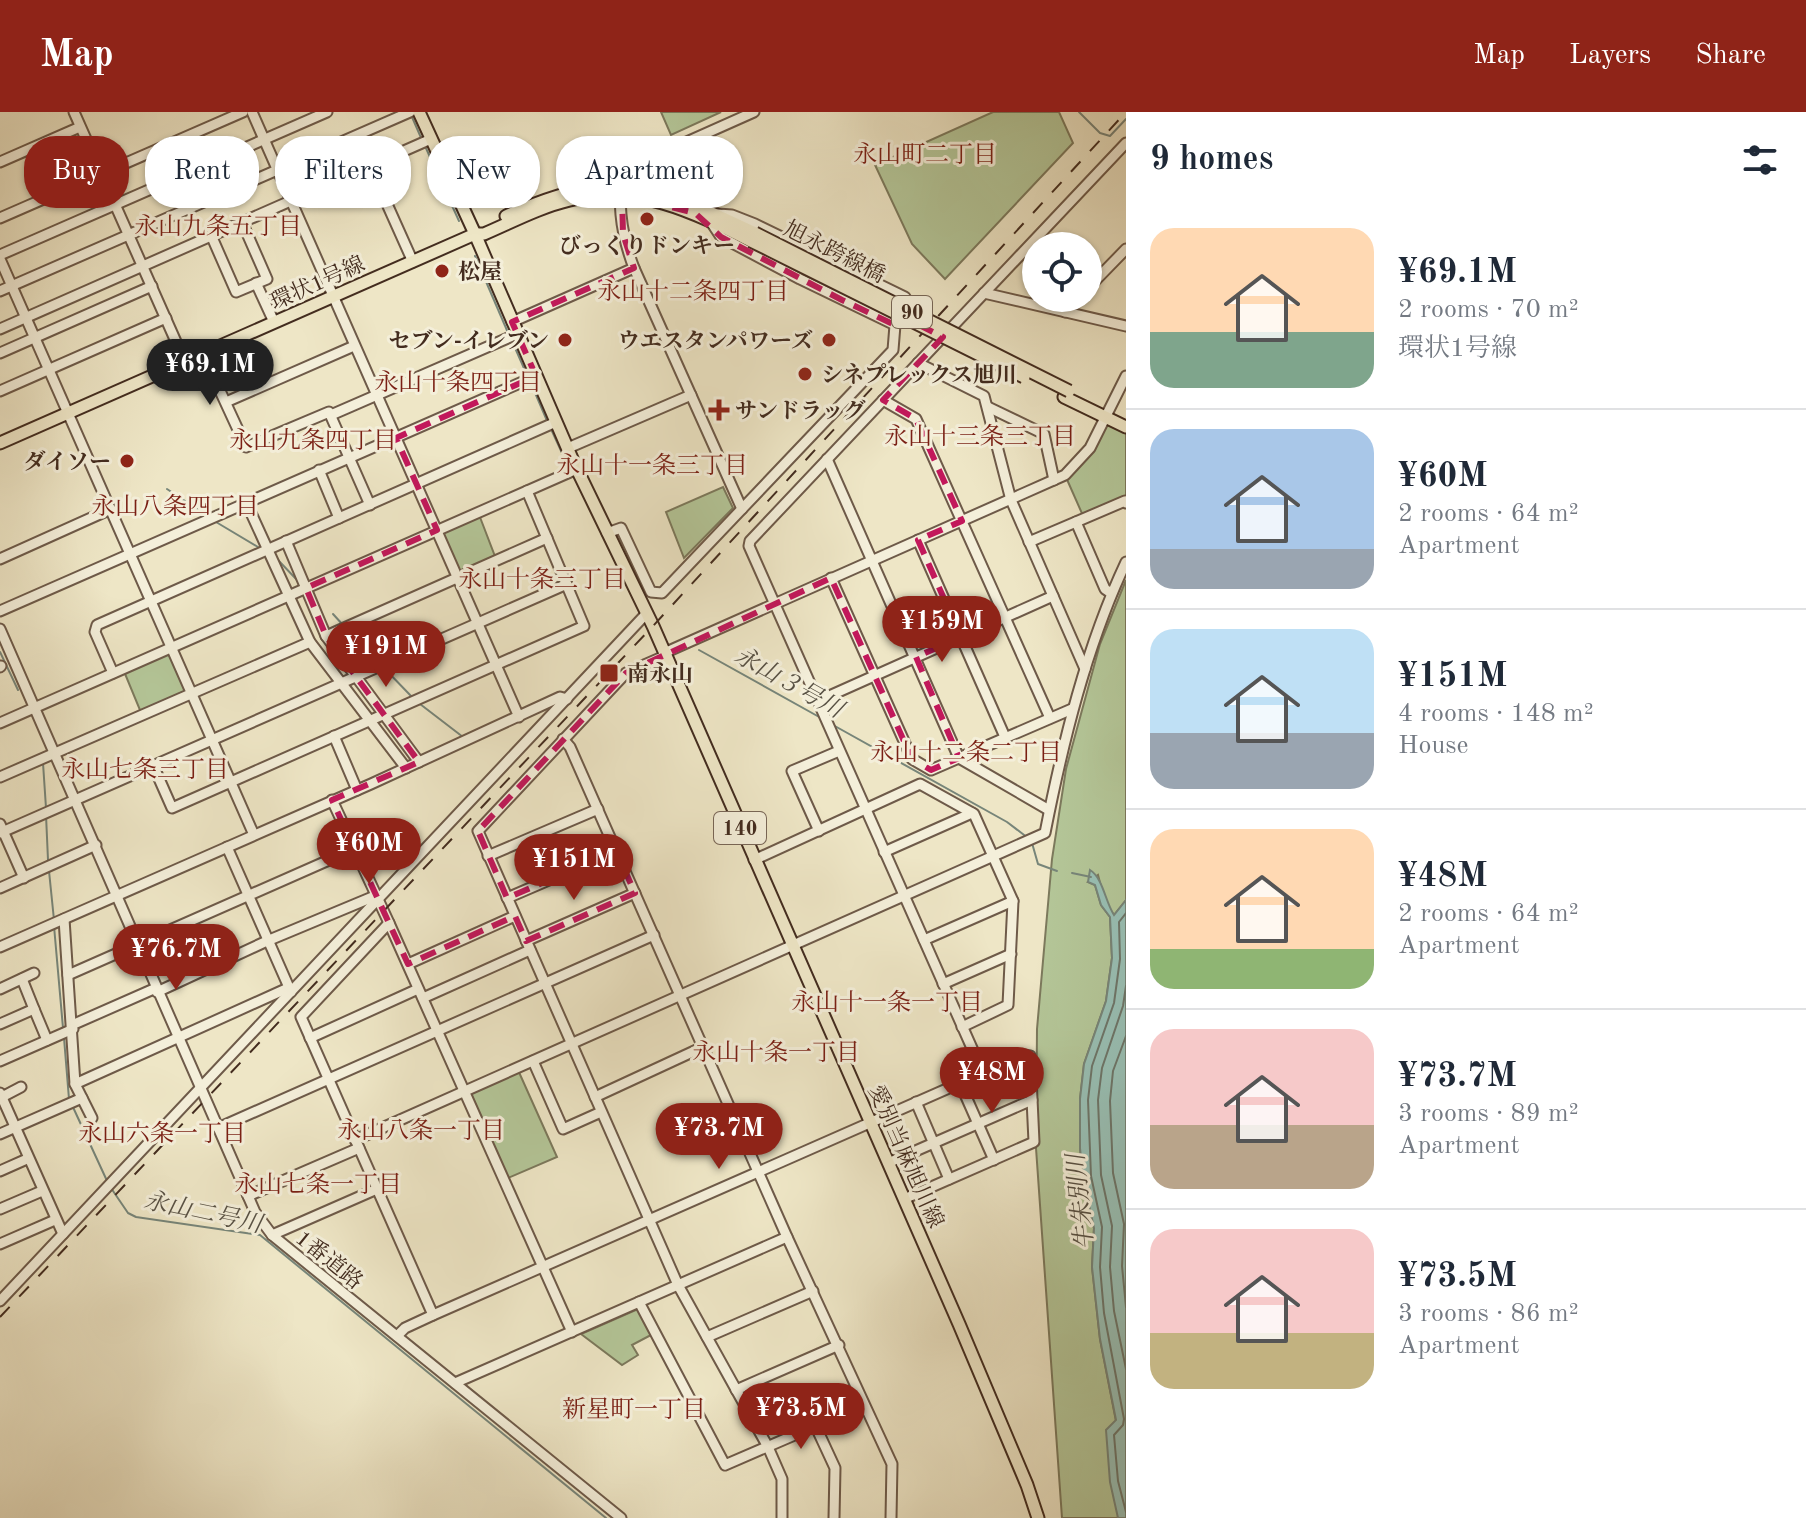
<!DOCTYPE html>
<meta charset="utf-8">
<style>
:root{--surface:#fff;--page:#f6f6f7;--text:#1f2937;--muted:#747a83;--line:#e0e1e3;--accent:#8f2418}
body{margin:0;font-family:"Old Standard TT","Noto Serif JP",serif;background:var(--page);color:var(--text);height:100vh;display:flex;flex-direction:column;font-size:30px;white-space:nowrap}
*{box-sizing:border-box;margin:0}
p{font-size:26px;color:var(--muted)}
.icon{flex:none;width:44px;height:44px;fill:none;stroke:currentColor;stroke-width:2;stroke-linecap:round;stroke-linejoin:round}
.map{position:relative;flex:1;overflow:hidden}
.sheet{display:flex;flex-direction:column;background:var(--surface);width:680px}
.sheet>*{flex:none}
.top-card{position:absolute;left:24px;top:24px;width:760px;height:72px;display:flex;gap:16px}
.buttons{position:absolute;left:1022px;top:120px;display:grid;gap:16px}
.buttons a{display:grid;place-items:center;width:80px;height:80px;border-radius:50%;background:var(--surface);box-shadow:0 2px 6px #0004;font-size:40px}
.price{position:absolute;translate:-50% -68px;padding:0 18px;border-radius:28px;background:var(--accent);color:#fff;font-size:26px;line-height:52px;filter:drop-shadow(0 2px 4px #0008)}
.price::after{content:'';position:absolute;left:50%;top:48px;width:24px;height:18px;margin-left:-12px;background:inherit;clip-path:polygon(0 0,100% 0,50% 100%)}
.price.selected{background:#222;color:#fff}
ul{padding:0;list-style:none}
li{display:flex;align-items:center;gap:24px;height:200px;padding:0 24px}
li+li{border-top:2px solid var(--line)}
li span{display:grid;place-items:center;flex:none;width:224px;height:160px;border-radius:24px;color:#555}
li>.icon{margin-inline-start:auto}
span .icon{width:96px;height:96px;fill:#fffc;stroke-width:1}
li b{font-size:34px}
h2{display:flex;justify-content:space-between;align-items:center;height:96px;padding:0 24px;font-size:34px}
.chip{padding:0 28px;border-radius:32px;background:var(--surface);box-shadow:0 2px 6px #0004;font-size:28px;line-height:72px}
.chip.selected{background:var(--accent);color:#fff}
header{display:flex;align-items:center;gap:48px;box-sizing:border-box;height:112px;padding:0 40px;background:var(--accent);color:#fff}
header strong{font-size:38px}
nav{display:flex;gap:44px;margin-inline-start:auto;font-size:28px}
main{display:flex;flex:1;min-height:0}
.map>svg:first-child{display:block}
</style>
<header>
<strong>Map</strong>
<nav><a>Map</a><a>Layers</a><a>Share</a></nav>
</header>
<main>
<div class="map">
<svg width="1126" height="1406" viewBox="0 0 1126 1406">
<rect width="100%" height="100%" fill="#eee6c6"/>
<filter id="stains"><feTurbulence type="fractalNoise" baseFrequency=".0025" numOctaves="4"/><feColorMatrix values="0 0 0 0 .2 0 0 0 0 .09 0 0 0 0 .02 0 0 0 .5 -.17"/></filter>
<radialGradient id="worn" r=".72"><stop offset=".6" stop-color="#630" stop-opacity="0"/><stop offset="1" stop-color="#630" stop-opacity=".3"/></radialGradient>
<g fill="#b4c698" stroke="#7c795c" stroke-width="2">
<path d="M661,0H721L671,23Z"/>
<path d="M993,0H1059L1073,31L945,167L912,132L875,53Z"/>
<path d="M1103,310L1126,321V391L1084,406L1065,363L1073,357Z"/>
<path d="M723,375L733,396L684,446L666,400Z"/>
<path d="M478,400L496,447L456,464L437,418Z"/>
<path d="M1126,468V788L1114,803L1105,790L1098,763L1088,770L1095,773L1101,793L1110,805L1112,846L1106,889L1084,952L1080,987V1036L1083,1066L1094,1116L1092,1155L1100,1227L1116,1309L1118,1406H1062L1036,1036L1037,917L1052,747L1066,657L1100,532Z"/>
<path d="M172,535L192,581L142,603L123,557Z"/>
<path d="M518,958L557,1045L508,1066L470,980Z"/>
<path d="M638,1197L651,1223L632,1233L638,1243L622,1253L581,1222Z"/>
</g>
<path fill="#99c0b5" stroke="#778579" stroke-width="2" d="M1090,758C1103,766 1105,789 1114,803L1126,788V1406H1118L1110,1370L1106,1318L1116,1308L1100,1227L1092,1155L1094,1116L1083,1066L1080,1036V987L1084,952L1106,889L1112,846L1110,805L1101,793L1095,773L1088,770Z"/>
<g fill="none" stroke-linecap="round" stroke-linejoin="round">
<g stroke="#6e766a" stroke-width="2">
<path d="M1126,801L1119,810L1120,847L1114,891L1092,954L1088,988L1091,1064L1102,1115L1100,1155L1104,1201L1124,1307L1123,1313L1114,1323L1118,1369L1126,1400"/>
<path d="M1126,874L1123,894L1102,956L1098,988L1101,1063L1112,1114L1110,1155L1114,1199L1126,1257"/>
<path d="M1126,924L1113,959L1110,989L1113,1061L1124,1112L1122,1154L1126,1195"/>
</g>
<g stroke="#778579" stroke-width="2">
<path d="M1079,0L1100,21L1110,24L1126,7"/>
<path d="M412,5L422,28"/>
<path d="M425,34L459,109"/>
<path d="M475,144L509,223"/>
<path d="M512,229L527,263"/>
<path d="M530,269L548,311"/>
<path d="M551,317L568,354"/>
<path d="M167,377L206,403"/>
<path d="M216,410L258,435"/>
<path d="M278,448L298,469"/>
<path d="M333,502L343,513"/>
<path d="M349,519L377,550"/>
<path d="M699,538L821,606"/>
<path d="M0,540L18,578"/>
<path d="M385,557L412,585"/>
<path d="M420,592L463,625"/>
<path d="M833,613L1007,710L1028,726"/>
<path d="M43,651L46,696"/>
<path d="M46,703L48,748"/>
<path d="M1032,731L1038,752L1057,759"/>
<path d="M49,759L54,808"/>
<path d="M1072,761L1091,765"/>
<path d="M54,814L63,916"/>
<path d="M64,926L69,987"/>
<path d="M72,993L108,1071"/>
<path d="M111,1076L128,1101L136,1105L260,1123L606,1406"/>
</g>
<defs>
<g id="minor">
<path d="M74,0L185,250"/>
<path d="M252,0L519,605"/>
<path d="M0,50L80,15"/>
<path d="M370,54L413,150"/>
<path d="M0,106L243,0"/>
<path d="M711,110L721,125L800,167L895,213"/>
<path d="M211,123L236,180L267,167L242,110"/>
<path d="M0,143L327,0"/>
<path d="M0,147L254,723"/>
<path d="M256,171L274,210"/>
<path d="M1088,176L1126,137"/>
<path d="M0,179L410,0"/>
<path d="M984,181L1126,214"/>
<path d="M1065,200L1079,186"/>
<path d="M512,210L634,156"/>
<path d="M0,217L431,27"/>
<path d="M0,241L152,174"/>
<path d="M203,242L246,335L329,300L370,393"/>
<path d="M918,251L984,284L1011,388L1085,557"/>
<path d="M0,279L166,206"/>
<path d="M883,288L916,307L1050,606"/>
<path d="M226,290L354,234"/>
<path d="M988,295L1044,322L1054,368"/>
<path d="M331,303L517,222"/>
<path d="M568,336L691,283"/>
<path d="M827,347L959,646L1049,698"/>
<path d="M319,358L339,406"/>
<path d="M246,390L310,530L406,656"/>
<path d="M742,397L634,156C624,130 609,74 635,53L754,0"/>
<path d="M1076,410L1105,477L1111,481"/>
<path d="M607,421L621,416L651,480L662,481L893,238L895,213L905,185L755,112L732,103L718,102"/>
<path d="M918,428L1005,625"/>
<path d="M286,429L326,524L419,650"/>
<path d="M1029,430L1125,389L1126,391"/>
<path d="M0,447L111,397"/>
<path d="M831,466L912,647L931,658L1072,597"/>
<path d="M0,499L536,264"/>
<path d="M0,517L255,1100L272,1123L621,1406"/>
<path d="M326,524L547,426"/>
<path d="M664,541L1065,363L1090,336L1126,264"/>
<path d="M665,544L626,561L478,719L678,1173L768,1335L782,1367V1406"/>
<path d="M0,555L1,554"/>
<path d="M113,561L95,520L97,513L556,310"/>
<path d="M818,589L1053,484"/>
<path d="M0,611L577,357"/>
<path d="M334,624L357,678"/>
<path d="M563,627L570,635L787,1125L892,1352L891,1406"/>
<path d="M153,653L172,696L584,514L527,379"/>
<path d="M0,665L310,530"/>
<path d="M332,688L389,811"/>
<path d="M0,712L24,766"/>
<path d="M819,719L792,659L839,639"/>
<path d="M0,721L567,472"/>
<path d="M227,735L291,880"/>
<path d="M884,740L972,701"/>
<path d="M488,744L598,697"/>
<path d="M754,748L920,672L974,702L1013,789L1008,893L962,915"/>
<path d="M0,776L96,733"/>
<path d="M507,786L616,739"/>
<path d="M64,807L75,972L92,1006"/>
<path d="M924,828L1013,789"/>
<path d="M526,829L635,781"/>
<path d="M0,835L371,672L560,585L567,587"/>
<path d="M408,852L515,804"/>
<path d="M68,863L354,737"/>
<path d="M943,872L1011,842"/>
<path d="M0,877L34,861"/>
<path d="M157,880L267,829L375,784"/>
<path d="M423,886L530,838"/>
<path d="M34,897L47,928"/>
<path d="M0,912L34,897L22,867"/>
<path d="M72,913L156,876"/>
<path d="M310,926L418,877"/>
<path d="M0,949L73,917"/>
<path d="M533,949L563,1017L601,1000"/>
<path d="M983,961L749,434L750,429L1126,31"/>
<path d="M960,971L994,1048"/>
<path d="M75,972L288,876"/>
<path d="M0,981L63,1122"/>
<path d="M595,985L703,935"/>
<path d="M0,986L21,975"/>
<path d="M916,990L949,1067"/>
<path d="M218,1016L654,823"/>
<path d="M0,1022L82,986"/>
<path d="M355,1028L1045,721C1063,630 1086,535 1126,450"/>
<path d="M888,1051L1032,988"/>
<path d="M0,1059L27,1047"/>
<path d="M248,1084L359,1036"/>
<path d="M0,1097L42,1079"/>
<path d="M272,1123L377,1077"/>
<path d="M0,1132L55,1108"/>
<path d="M0,1189L647,501"/>
<path d="M639,1190L725,1353L864,1293"/>
<path d="M433,1203L301,905L389,811L572,1220"/>
<path d="M397,1224L405,1216L433,1203L1024,943L1030,944L1034,1030L904,1087"/>
<path d="M707,1225L813,1179"/>
<path d="M455,1271L787,1125"/>
<path d="M736,1278L839,1233"/>
<path d="M816,1315L835,1356L834,1406"/>
</g>
<g id="major">
<path d="M419,0L475,122L573,349L653,514L959,1212L1027,1373L1038,1406"/>
<path d="M506,104C616,55 652,72 755,121"/>
<path d="M1064,285L1126,315"/>
<path d="M0,331L475,122H484C512,110 540,95 570,88C635,71 694,100 751,129"/>
</g>
</defs>
<use href="#minor" stroke="#6e5a49" stroke-width="13"/>
<use href="#major" stroke="#432c1f" stroke-width="15"/>
<use href="#minor" stroke="#f4efda" stroke-width="9"/>
<use href="#major" stroke="#eee6c6" stroke-width="11"/>
<path stroke="#432c1f" stroke-width="2" stroke-dasharray="14 14" stroke-linecap="butt" d="M0,1205L653,514L1126,0"/>
<defs>
<g id="major-bridge">
<path d="M755,121L1069,279"/>
<path d="M751,129L1024,265"/>
</g>
</defs>
<use href="#major-bridge" stroke="#432c1f" stroke-width="15" stroke-linecap="butt"/>
<use href="#major-bridge" stroke="#eee6c6" stroke-width="11"/>
</g>
<path fill="none" stroke="#c2185b" stroke-width="6" stroke-dasharray="16 10" stroke-linejoin="round" d="M622,83L695,101L721,125L842,188L895,213L899,203L943,225L883,288L916,307L962,409L918,428L961,525L916,545L959,646L931,658L912,647L831,466L626,561L478,719L507,786L616,739L635,781L526,829L515,804L408,852L332,688L419,650L326,524L306,476L437,418L396,326L536,264L512,210L634,156L623,122Z"/>
<g fill="#8f2418" stroke="#f4efda" stroke-width="3">
<circle cx="647" cy="107" r="8"/>
<circle cx="442" cy="159" r="8"/>
<circle cx="565" cy="228" r="8"/>
<circle cx="829" cy="228" r="8"/>
<circle cx="805" cy="262" r="8"/>
<path d="M715 286h8v8h8v8h-8v8h-8v-8h-8v-8h8z"/>
<circle cx="127" cy="349" r="8"/>
<rect x="599" y="551" width="20" height="20" rx="4"/>
</g>
<g text-anchor="middle" stroke-width="6" stroke-linejoin="round" paint-order="stroke">
<g fill="#f4efda" stroke="#786657" stroke-width="2">
<rect x="892" y="184" width="40" height="32" rx="6"/>
<rect x="714" y="700" width="52" height="32" rx="6"/>
</g>
<g font-size="20" font-weight="bold" fill="#432c1f">
<text x="912" y="207">90</text>
<text x="740" y="723">140</text>
</g>
<g font-size="22" font-weight="bold" fill="#432c1f" stroke="#f4efda" text-anchor="start">
<text x="647" y="141" text-anchor="middle">びっくりドンキー</text>
<text x="458" y="167">松屋</text>
<text x="549" y="236" text-anchor="end">セブン-イレブン</text>
<text x="813" y="236" text-anchor="end">ウエスタンパワーズ</text>
<text x="821" y="270">シネプレックス旭川</text>
<text x="735" y="306">サンドラッグ</text>
<text x="111" y="357" text-anchor="end">ダイソー</text>
<text x="627" y="569">南永山</text>
</g>
<g font-size="22" fill="#432c1f" stroke="#f4efda">
<text transform="translate(835 139) rotate(27)" y="8">旭永跨線橋</text>
<text transform="translate(317 170) rotate(-24)" y="8">環状1号線</text>
<text transform="translate(907 1044) rotate(66)" y="8">愛別当麻旭川線</text>
<text transform="translate(330 1147) rotate(39)" y="8">1番道路</text>
</g>
<g font-size="24" fill="#7a1f14" stroke="#f4efda">
<text x="925" y="50">永山町二丁目</text>
<text x="218" y="122">永山九条五丁目</text>
<text x="693" y="187">永山十二条四丁目</text>
<text x="458" y="278">永山十条四丁目</text>
<text x="980" y="332">永山十三条三丁目</text>
<text x="313" y="336">永山九条四丁目</text>
<text x="652" y="361">永山十一条三丁目</text>
<text x="175" y="402">永山八条四丁目</text>
<text x="542" y="475">永山十条三丁目</text>
<text x="966" y="648">永山十二条二丁目</text>
<text x="145" y="665">永山七条三丁目</text>
<text x="887" y="898">永山十一条一丁目</text>
<text x="776" y="948">永山十条一丁目</text>
<text x="421" y="1026">永山八条一丁目</text>
<text x="162" y="1029">永山六条一丁目</text>
<text x="318" y="1080">永山七条一丁目</text>
<text x="634" y="1305">新星町一丁目</text>
</g>
<g font-size="24" font-style="italic" fill="#585144" stroke="#f4efda">
<text transform="translate(789 570) rotate(29)" y="8">永山３号川</text>
<text transform="translate(1080 1090) rotate(-96)" y="8">牛朱別川</text>
<text transform="translate(203 1100) rotate(12)" y="8">永山二号川</text>
</g>
</g>
<rect width="100%" height="100%" filter="url(#stains)"/>
<rect width="100%" height="100%" fill="url(#worn)"/>
</svg>
<div class="buttons">
<a><svg class="icon" aria-label="locate" viewBox="0 0 24 24"><circle cx="12" cy="12" r="6"/><path d="M12 2v4M12 18v4M2 12h4M18 12h4"/></svg></a>
</div>
<b class="price selected" style="left:210px;top:295px">¥69.1M</b>
<b class="price" style="left:942px;top:552px">¥159M</b>
<b class="price" style="left:386px;top:577px">¥191M</b>
<b class="price" style="left:369px;top:774px">¥60M</b>
<b class="price" style="left:574px;top:790px">¥151M</b>
<b class="price" style="left:176px;top:880px">¥76.7M</b>
<b class="price" style="left:992px;top:1003px">¥48M</b>
<b class="price" style="left:719px;top:1059px">¥73.7M</b>
<b class="price" style="left:801px;top:1339px">¥73.5M</b>
<div class="top-card">
<a class="chip selected">Buy</a>
<a class="chip">Rent</a>
<a class="chip">Filters</a>
<a class="chip">New</a>
<a class="chip">Apartment</a>
</div>
</div>
<section class="sheet">
<h2>9 homes<svg class="icon" aria-label="filters" viewBox="0 0 24 24"><path d="M4 7h16M4 17h16"/><circle cx="9" cy="7" r="2"/><circle cx="15" cy="17" r="2"/></svg></h2>
<ul>
<li><span style="background:linear-gradient(#ffd9b3 65%,#7fa58c 0)"><svg class="icon" aria-label="home" viewBox="0 0 24 24"><path d="M3 11l9-7 9 7M6 9v11h12V9"/></svg></span><div><b>¥69.1M</b><p>2 rooms · 70 m²</p><p>環状1号線</p></div></li>
<li><span style="background:linear-gradient(#a9c7e8 75%,#9aa5b1 0)"><svg class="icon" aria-label="home" viewBox="0 0 24 24"><path d="M3 11l9-7 9 7M6 9v11h12V9"/></svg></span><div><b>¥60M</b><p>2 rooms · 64 m²</p><p>Apartment</p></div></li>
<li><span style="background:linear-gradient(#bfe0f5 65%,#9aa5b1 0)"><svg class="icon" aria-label="home" viewBox="0 0 24 24"><path d="M3 11l9-7 9 7M6 9v11h12V9"/></svg></span><div><b>¥151M</b><p>4 rooms · 148 m²</p><p>House</p></div></li>
<li><span style="background:linear-gradient(#ffd9b3 75%,#8fb573 0)"><svg class="icon" aria-label="home" viewBox="0 0 24 24"><path d="M3 11l9-7 9 7M6 9v11h12V9"/></svg></span><div><b>¥48M</b><p>2 rooms · 64 m²</p><p>Apartment</p></div></li>
<li><span style="background:linear-gradient(#f6c9c9 60%,#b9a48a 0)"><svg class="icon" aria-label="home" viewBox="0 0 24 24"><path d="M3 11l9-7 9 7M6 9v11h12V9"/></svg></span><div><b>¥73.7M</b><p>3 rooms · 89 m²</p><p>Apartment</p></div></li>
<li><span style="background:linear-gradient(#f6c9c9 65%,#c2b280 0)"><svg class="icon" aria-label="home" viewBox="0 0 24 24"><path d="M3 11l9-7 9 7M6 9v11h12V9"/></svg></span><div><b>¥73.5M</b><p>3 rooms · 86 m²</p><p>Apartment</p></div></li>
</ul>
</section>
</main>
